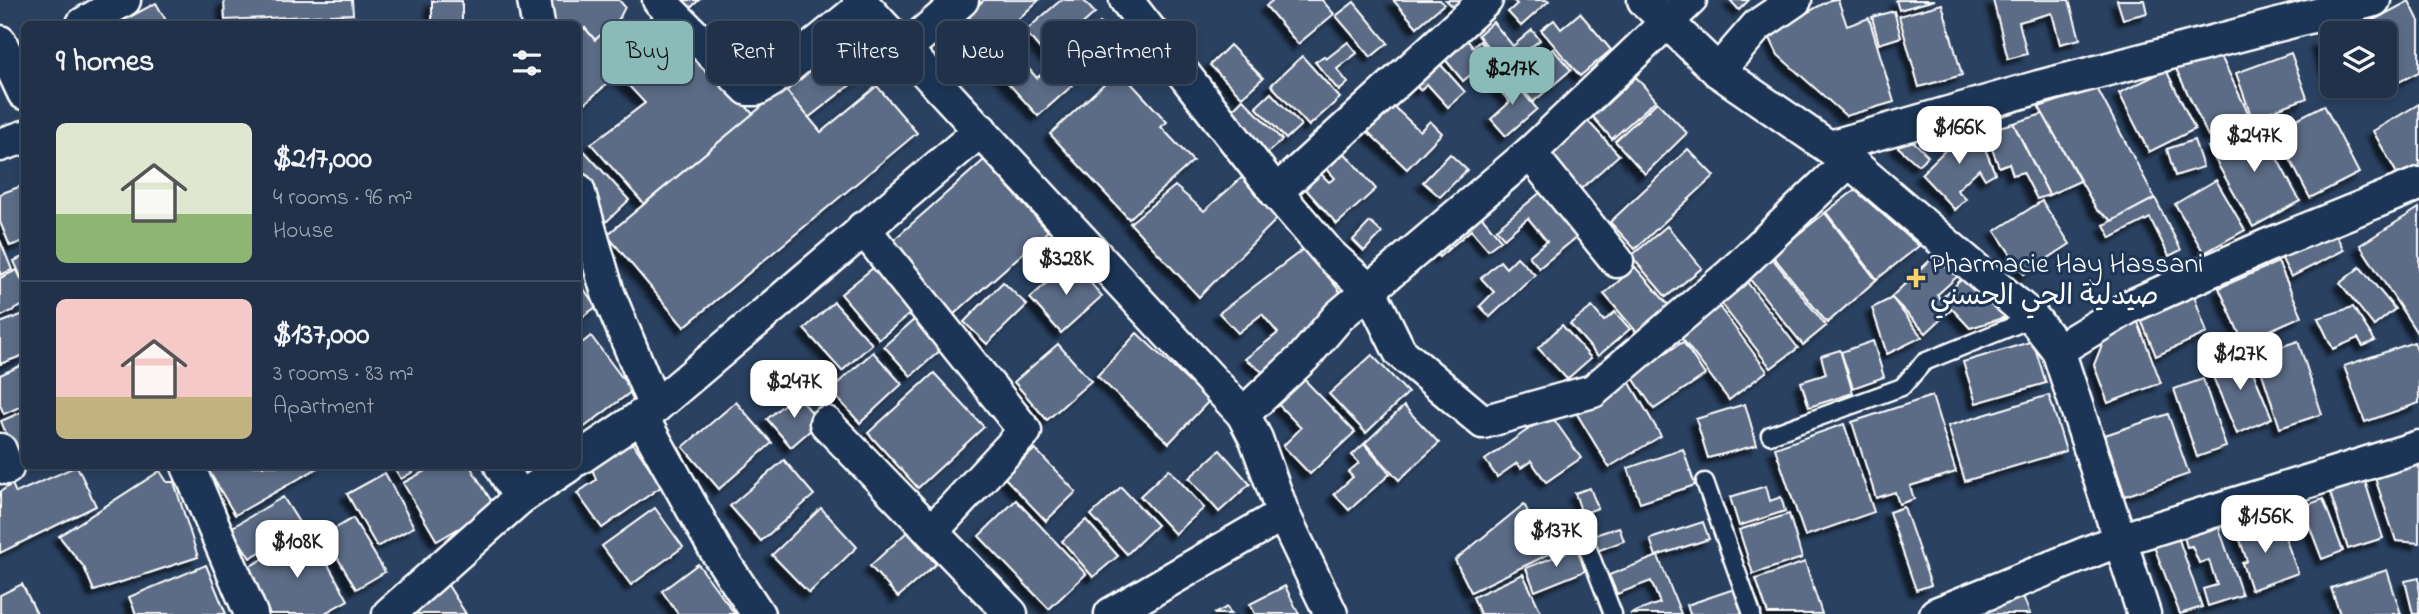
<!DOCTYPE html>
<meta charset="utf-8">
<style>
:root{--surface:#203149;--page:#2d3d53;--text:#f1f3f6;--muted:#a2a9b4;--line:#3d4c61;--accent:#8bbbb9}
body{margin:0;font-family:"Indie Flower","Playpen Sans Arabic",sans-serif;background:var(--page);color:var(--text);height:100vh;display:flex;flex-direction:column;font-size:26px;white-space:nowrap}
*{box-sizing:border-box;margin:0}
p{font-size:23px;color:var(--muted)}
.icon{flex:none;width:38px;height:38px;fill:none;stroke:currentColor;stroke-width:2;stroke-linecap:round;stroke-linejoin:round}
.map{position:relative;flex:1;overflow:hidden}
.drawer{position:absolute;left:21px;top:21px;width:560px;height:448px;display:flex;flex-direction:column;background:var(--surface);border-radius:10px;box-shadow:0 4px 10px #0003,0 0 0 2px var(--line)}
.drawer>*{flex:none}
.top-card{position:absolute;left:602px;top:21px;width:665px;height:63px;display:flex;gap:14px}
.buttons{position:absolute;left:2320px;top:21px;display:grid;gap:14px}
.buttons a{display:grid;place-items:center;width:77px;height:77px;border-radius:10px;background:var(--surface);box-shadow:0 4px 10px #0003,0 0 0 2px var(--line);font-size:35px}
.price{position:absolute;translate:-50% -60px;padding:0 16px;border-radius:14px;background:#fff;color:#222;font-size:23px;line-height:46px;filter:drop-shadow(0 2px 4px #0008)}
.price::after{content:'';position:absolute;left:50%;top:42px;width:21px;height:16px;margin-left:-10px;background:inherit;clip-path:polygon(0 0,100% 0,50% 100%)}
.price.active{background:var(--accent);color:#111}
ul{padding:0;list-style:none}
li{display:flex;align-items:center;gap:21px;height:175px;padding:0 35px}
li+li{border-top:2px solid var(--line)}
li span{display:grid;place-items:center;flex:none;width:196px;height:140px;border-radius:10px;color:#555}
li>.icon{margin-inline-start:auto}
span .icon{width:84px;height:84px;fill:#fffc;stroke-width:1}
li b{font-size:30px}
h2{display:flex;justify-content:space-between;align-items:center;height:84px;padding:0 35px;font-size:30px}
.pill{padding:0 24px;border-radius:10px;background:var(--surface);box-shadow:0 4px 10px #0003,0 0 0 2px var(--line);font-size:24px;line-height:63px}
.pill.active{background:var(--accent);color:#111}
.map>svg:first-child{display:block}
</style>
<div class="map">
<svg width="2419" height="614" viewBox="0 0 2419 614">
<defs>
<filter id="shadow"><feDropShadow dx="-6" dy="6" stdDeviation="2" flood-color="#0009"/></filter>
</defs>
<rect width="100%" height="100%" fill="#2a4161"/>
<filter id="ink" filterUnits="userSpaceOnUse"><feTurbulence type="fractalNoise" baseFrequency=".0143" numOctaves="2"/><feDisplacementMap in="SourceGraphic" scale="14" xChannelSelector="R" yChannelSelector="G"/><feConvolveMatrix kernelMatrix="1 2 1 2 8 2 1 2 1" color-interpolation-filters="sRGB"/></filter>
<g filter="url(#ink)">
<g fill="#5b6c86" stroke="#fff" stroke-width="2" filter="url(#shadow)">
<path d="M224,0H352L353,14L225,20Z"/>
<path d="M547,0H619L625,7L619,19L595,40L585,28L578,34V24H554L539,7Z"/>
<path d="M669,0H699L683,15Z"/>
<path d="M984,0H1039L992,43L967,15Z"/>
<path d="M1061,0H1083L1095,13L1046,56L1025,31Z"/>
<path d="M1273,0H1322L1334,14L1298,44L1266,6Z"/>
<path d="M1393,0H1440L1444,4L1417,27Z"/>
<path d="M1446,0H1463L1454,8Z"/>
<path d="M1513,0H1548L1549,1L1521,26L1508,12L1517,4Z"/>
<path d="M1730,0H1749L1739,10Z"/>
<path d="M1830,0H1838L1847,26L1869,18L1894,102L1846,116L1778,55L1768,34Z"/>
<path d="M1896,0H1935L1899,10Z"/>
<path d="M1993,0H2069L2080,39L2060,44L2052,13L2019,22L2027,54L2008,59Z"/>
<path d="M2117,0H2144L2147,13L2123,19Z"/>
<rect x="432" y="1" width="30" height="23"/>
<path d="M2409,1L2419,21V72L2395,84L2385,65V33H2368L2364,25Z"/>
<path d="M1354,2L1388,43L1371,57L1336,16Z"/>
<path d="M156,3L168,24H116Z"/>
<path d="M1942,4L1962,75L1919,87L1899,16Z"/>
<path d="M1894,11L1901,37L1879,44L1872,17Z"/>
<path d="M1580,13L1611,50L1580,76L1541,30L1554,20L1561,29Z"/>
<path d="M355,17V24H308V18Z"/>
<path d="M619,19L646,49L581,107L578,103V34L585,28L595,40Z"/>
<path d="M303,20V24H263V22Z"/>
<path d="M1493,22L1513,46L1532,30L1540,40L1521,55L1531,67L1553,49L1571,70L1533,102L1478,35Z"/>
<path d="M1100,23L1119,44L1038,116L1000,74L1018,57L1037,78Z"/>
<path d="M673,26L753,114L644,204L591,144L645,103L618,74Z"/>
<path d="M2358,27L2360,33H2342Z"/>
<path d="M1461,33L1473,47L1480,41L1493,56L1463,81L1439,52Z"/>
<path d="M852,35L876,65L808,118L784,88Z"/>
<path d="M2333,37V84L2317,43Z"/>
<path d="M1348,42L1357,53L1337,69L1348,83L1339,91L1315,62L1324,56L1326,59Z"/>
<path d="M1230,45L1263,78L1242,97L1210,65Z"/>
<path d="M2218,50L2250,117L2208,136L2176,69Z"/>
<path d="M2291,53L2307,98L2252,118L2236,73Z"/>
<path d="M1302,56L1340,98L1309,126L1271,85Z"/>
<path d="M1433,56L1465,92L1448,107L1427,84L1420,90L1409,78Z"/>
<path d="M1119,70L1167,122L1161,127L1193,161L1129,219L1050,134Z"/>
<path d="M2166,70L2195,129L2149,152L2119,93Z"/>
<path d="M1507,74L1537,109L1506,136L1491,119L1510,102L1495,85Z"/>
<path d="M1636,77L1656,100L1612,139L1593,117Z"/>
<path d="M877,86L917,133L684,327L607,235L784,88L821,132Z"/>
<path d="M2097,88L2155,198L2113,221L2097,210L2039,107Z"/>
<path d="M1271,93L1301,125L1286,139L1256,107Z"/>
<path d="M1243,99L1282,140L1266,154L1228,114Z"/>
<path d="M1657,102L1687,133L1645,174L1615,141Z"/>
<path d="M2419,104V165L2399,177L2373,131Z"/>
<path d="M1392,105L1420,131L1430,121L1442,133L1407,169L1367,131Z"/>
<path d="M2324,105L2359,173L2310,198L2275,130Z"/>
<path d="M2043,114L2080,181L2049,195L2013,123Z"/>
<path d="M1587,120L1619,155L1575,194L1543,160Z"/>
<path d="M2257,121L2300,201L2253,227L2208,147Z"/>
<path d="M1974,122L1995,173L1985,179L1979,169L1957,190L1966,199L1955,210L1921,174Z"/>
<path d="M2013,123L2049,195L2037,199L2023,172L2013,175L2009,163L1999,167L1985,131Z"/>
<path d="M1895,134L1911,139L1928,156L1918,165L1898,147Z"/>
<path d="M2194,140L2203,167L2175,176L2167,149Z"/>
<path d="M1336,143L1376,189L1337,224L1302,185L1318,171L1329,182L1335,178L1318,159Z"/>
<path d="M578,144L629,200L602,226L593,213L578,156Z"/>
<path d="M1688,149L1714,176L1635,249L1610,222Z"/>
<path d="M1450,154L1467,170L1440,197L1423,182Z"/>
<path d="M984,160L1048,231L953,315L890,243Z"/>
<path d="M1245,175L1280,216L1199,297L1130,223L1175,186L1204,211Z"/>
<path d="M2216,180L2245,230L2204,253L2175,204Z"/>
<path d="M24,185V241L10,246L0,222V194Z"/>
<path d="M1855,190L1919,246L1877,279L1826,212Z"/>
<path d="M1541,192L1578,236L1539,268L1529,256L1547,241L1528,218L1504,238L1496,229Z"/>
<path d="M2155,198L2181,250L2169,256L2150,218L2111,238L2104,225Z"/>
<path d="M2042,201L2070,244L2024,274L1995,231Z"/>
<path d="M1473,206L1501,240L1488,250L1471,230L1439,257L1428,243Z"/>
<path d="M2419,208V336L2360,245Z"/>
<path d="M1825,213L1876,280L1827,323L1772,255Z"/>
<path d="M1370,222L1382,233L1364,251L1353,240Z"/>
<path d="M1667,226L1702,268L1666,297L1631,256Z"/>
<path d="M2331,226L2344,250L2291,277L2279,253Z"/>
<path d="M0,240L12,270L0,275Z"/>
<path d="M1305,248L1345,298L1264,373L1245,359L1278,333L1262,314L1238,333L1219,313Z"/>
<path d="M1939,252L1960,274L1937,295L1951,310L1926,333L1891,297Z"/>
<path d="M1768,253L1826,326L1803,345L1744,272Z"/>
<path d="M24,256V284L14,261Z"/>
<path d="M1517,257L1535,275L1490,317L1480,306L1494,292L1481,278L1500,261L1506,268Z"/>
<path d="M1071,261L1102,296L1061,333L1030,298Z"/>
<path d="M2278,262L2302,316L2243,342L2219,288Z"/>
<path d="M1635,267L1672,309L1640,336L1604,294Z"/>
<path d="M2360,267L2395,309L2374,326L2340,283Z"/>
<path d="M873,268L911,313L879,339L841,294Z"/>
<path d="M17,270L24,285V305L0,317V278Z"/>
<path d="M1965,276L2006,317L1970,328L1942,298Z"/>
<path d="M1743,277L1798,348L1771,368L1716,297Z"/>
<path d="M578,280L596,307L578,320Z"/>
<path d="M1003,282L1027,305L987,344L964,322Z"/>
<path d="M2193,293L2207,333L2156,356L2139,315Z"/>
<path d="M1892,298L1922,337L1887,354L1872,308Z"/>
<path d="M834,302L872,344L842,371L804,329Z"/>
<path d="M1717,304L1767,371L1729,400L1678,333Z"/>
<path d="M1592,307L1604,321L1615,312L1630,329L1598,356L1570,324Z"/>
<path d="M2353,307L2375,341L2363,346L2358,338L2333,349L2318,318Z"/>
<path d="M24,314V355L0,364V323Z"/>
<path d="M2136,317L2161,383L2108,403L2094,365L2109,327Z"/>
<path d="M915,319L942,349L911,376L884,346Z"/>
<path d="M1562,325L1591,358L1567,379L1538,348Z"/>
<path d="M1137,333L1209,401L1169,443L1097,376Z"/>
<path d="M591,336L632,391L578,432V346Z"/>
<path d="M1873,341L1884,377L1853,388L1841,352Z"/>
<path d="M2033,341L2046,383L1976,403L1963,362Z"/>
<path d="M2298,341L2322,414L2280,428L2256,355Z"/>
<path d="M1683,342L1705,375L1654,409L1631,375Z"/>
<path d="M2414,342L2419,356V403L2365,422L2344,366Z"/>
<path d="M1058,344L1091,381L1047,420L1014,382Z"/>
<path d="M1840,350L1853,393L1809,407L1801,382L1826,374L1821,356Z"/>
<path d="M2244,350L2272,418L2237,434L2208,365Z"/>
<path d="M873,352L902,384L860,423L830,390Z"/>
<path d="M1372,355L1408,393L1366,433L1329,394Z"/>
<path d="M24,364V405L4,414L0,405V375Z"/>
<path d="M934,373L984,427L918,488L868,433Z"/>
<path d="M1298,373L1355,432L1310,474L1283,446L1301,428L1272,398Z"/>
<path d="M2203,379L2226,447L2197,457L2174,389Z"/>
<path d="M1630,383L1661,436L1609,467L1577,414Z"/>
<path d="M796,394L820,422L791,447L767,419Z"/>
<path d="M2049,395L2066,451L1965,481L1948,426Z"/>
<path d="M1932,396L1956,472L1910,486L1914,499L1899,504L1895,492L1876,498L1852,422Z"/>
<path d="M736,402L772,443L719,489L683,447Z"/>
<path d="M1745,404L1757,445L1708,458L1696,419Z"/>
<path d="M1404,406L1439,443L1399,480L1365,443Z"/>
<path d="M24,411V464L19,466L1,421Z"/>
<path d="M1550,414L1581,458L1546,482L1531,461L1521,468L1517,463L1497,477L1485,460Z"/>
<path d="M2168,414L2189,474L2125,496L2105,435Z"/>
<path d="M1844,424L1874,512L1805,536L1775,448Z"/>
<path d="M628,436L662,486L602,528L577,493L596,480L590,462Z"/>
<path d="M1364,444L1390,474L1349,510L1334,494L1353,477L1348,472L1359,463L1352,455Z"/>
<path d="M1035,449L1076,492L1046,521L1004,477Z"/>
<path d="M1683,449L1695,485L1640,503L1628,468Z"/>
<path d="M1220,450L1250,484L1219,512L1189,478Z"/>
<path d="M2419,458V543L2396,541L2373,472Z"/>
<path d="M784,460L814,495L761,541L730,506Z"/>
<path d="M77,466L96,506L0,553V492L12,484L16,493Z"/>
<path d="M206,466H321L235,515Z"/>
<path d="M393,466H420L421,467L401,479Z"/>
<path d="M434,466H470L495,507L437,541L403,483Z"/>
<path d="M1169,469L1204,508L1175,534L1140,496Z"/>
<path d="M160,471L167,482H174L198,557L94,591L84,567L59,536Z"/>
<path d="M385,473L414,527L377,547L347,494Z"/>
<path d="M2363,475L2383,538L2348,549L2328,486Z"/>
<path d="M1766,486L1770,501L1781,497L1785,511L1739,526L1730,497Z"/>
<path d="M1121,487L1157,525L1127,554L1091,515Z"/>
<path d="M1590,488L1598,508L1582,514L1575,493Z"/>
<path d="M283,497L302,527L250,558L231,528Z"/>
<path d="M2323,499L2343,551L2322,559L2302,507Z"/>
<path d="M1016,500L1086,574L1049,609L979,536Z"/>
<path d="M1524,504L1549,554L1471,592L1455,560Z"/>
<path d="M1904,507L1931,585L1916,590L1889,512Z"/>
<path d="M655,508L683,547L631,585L602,546Z"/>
<path d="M821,508L857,547L809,593L772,555Z"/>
<path d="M1789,514L1802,558L1753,574L1739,530Z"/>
<path d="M353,518L385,572L356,589L324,535Z"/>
<path d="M2264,518L2269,534L2282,529L2298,573L2251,590L2242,563L2247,561L2236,528Z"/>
<path d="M1086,520L1118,556L1093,577L1062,541Z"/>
<path d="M1703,522L1709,539L1656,556L1650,539Z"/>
<path d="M2217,522L2242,595L2208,606L2203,589L2217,585L2209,560L2199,563L2192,546L2187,547L2183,533Z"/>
<path d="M1619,527L1624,541L1597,551L1592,536Z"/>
<path d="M2175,528L2202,607L2180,614L2150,536Z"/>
<path d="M907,532L936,564L898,597L870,566Z"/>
<path d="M310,533L348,600L323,614H270L245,569Z"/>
<path d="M1577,548L1585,571L1535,591L1526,568Z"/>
<path d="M1658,556L1681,614H1630L1660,603L1651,581L1617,594L1609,575Z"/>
<path d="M1805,562L1822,614H1768L1756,579Z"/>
<path d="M698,564L735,614H678L662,591Z"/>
<path d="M206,565L226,614H136L129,597Z"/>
<path d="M2387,570L2401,614H2340L2331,588Z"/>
<path d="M1523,574L1542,614H1480L1473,597Z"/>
<path d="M2419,578V614H2413L2405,581Z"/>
<path d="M446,582L466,614H407Z"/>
<path d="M22,584L37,614H0V595Z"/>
<path d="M1285,586L1299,614H1255L1250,604Z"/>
<path d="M1737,588L1746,614H1690L1687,605Z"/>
<path d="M2023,596L2030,614H1975Z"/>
<path d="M1227,607L1231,614H1214Z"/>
</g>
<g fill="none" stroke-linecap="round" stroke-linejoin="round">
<defs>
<g id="service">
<path d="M1770,435L1902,387L1924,362L2033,318"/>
<path d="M1705,482L1752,614"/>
<path d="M1581,531L1613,614"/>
</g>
<g id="minor">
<path d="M534,0L538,24"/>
<path d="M659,0L748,89H757L772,80L864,5"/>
<path d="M859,0L1243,414L1256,439L1283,514L1331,614"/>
<path d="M1126,0L1276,192L1330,255L1370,291L1400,352L1483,422L1593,391L1730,275L1849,161"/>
<path d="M1644,0L1718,71L1849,161L2033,318L2058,350L2144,614"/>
<path d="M83,24L124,0"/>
<path d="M0,42L24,93"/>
<path d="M906,48L962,0"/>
<path d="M1718,71L1757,26L1795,0"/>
<path d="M0,145L24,137"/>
<path d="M1830,147L2039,87L2374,0"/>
<path d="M1530,153L1617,261"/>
<path d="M578,190L608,293L655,407"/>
<path d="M1276,192L1486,0"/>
<path d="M863,228L1025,431L933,530"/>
<path d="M2058,350L2129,307L2266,246L2419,184"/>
<path d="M1243,414L1304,357L1339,316L1530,153L1690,0"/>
<path d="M641,416L715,549L758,614"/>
<path d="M826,423L1011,614"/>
<path d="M0,450L7,468"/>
<path d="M578,459L655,407L981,130"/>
<path d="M188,466L251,614"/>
<path d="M501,466L520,498"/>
<path d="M389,614L520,498L568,466"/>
<path d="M1111,614L1283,514"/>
<path d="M1936,614L2119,540L2419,447"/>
</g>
</defs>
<use href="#service" stroke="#fff" stroke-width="21"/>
<use href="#minor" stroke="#fff" stroke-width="37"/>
<use href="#service" stroke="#1d3557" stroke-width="16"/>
<use href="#minor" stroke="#1d3557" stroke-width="32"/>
</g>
</g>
<path fill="#ffd166" stroke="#1d3557" stroke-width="2.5" d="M1912.5 267.5h7v7h7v7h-7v7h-7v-7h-7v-7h7z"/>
<g text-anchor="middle" stroke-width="6" stroke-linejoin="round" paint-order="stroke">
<g font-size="28" fill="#fff" stroke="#1d3557" text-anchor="start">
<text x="1930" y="272">Pharmacie Hay Hassani<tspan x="1930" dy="32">صيدلية الحي الحسني</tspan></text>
</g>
</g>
</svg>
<div class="buttons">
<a><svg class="icon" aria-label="layers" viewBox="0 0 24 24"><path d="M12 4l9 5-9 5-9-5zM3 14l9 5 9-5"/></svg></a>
</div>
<b class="price active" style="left:1512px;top:107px">$217K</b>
<b class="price" style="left:1959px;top:166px">$166K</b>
<b class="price" style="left:2254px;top:174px">$247K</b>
<b class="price" style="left:1066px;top:297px">$328K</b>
<b class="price" style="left:2240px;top:392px">$127K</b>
<b class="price" style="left:794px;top:420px">$247K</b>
<b class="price" style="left:2265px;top:555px">$156K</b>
<b class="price" style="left:1556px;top:569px">$137K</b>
<b class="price" style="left:297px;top:580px">$108K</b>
<div class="top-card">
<a class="pill active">Buy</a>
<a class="pill">Rent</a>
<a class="pill">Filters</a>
<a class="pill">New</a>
<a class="pill">Apartment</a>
</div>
<section class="drawer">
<h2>9 homes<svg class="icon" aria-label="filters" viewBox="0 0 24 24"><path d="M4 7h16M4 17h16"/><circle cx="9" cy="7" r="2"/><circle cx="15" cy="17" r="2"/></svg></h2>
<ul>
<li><span style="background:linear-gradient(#dfe7d0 65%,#8fb573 0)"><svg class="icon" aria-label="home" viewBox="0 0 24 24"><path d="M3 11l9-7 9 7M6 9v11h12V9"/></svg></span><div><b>$217,000</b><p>4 rooms · 96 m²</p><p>House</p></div></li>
<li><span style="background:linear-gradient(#f6c9c9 70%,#c2b280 0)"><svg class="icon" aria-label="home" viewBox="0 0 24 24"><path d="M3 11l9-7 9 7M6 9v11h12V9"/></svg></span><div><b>$137,000</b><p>3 rooms · 83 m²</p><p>Apartment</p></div></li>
</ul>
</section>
</div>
